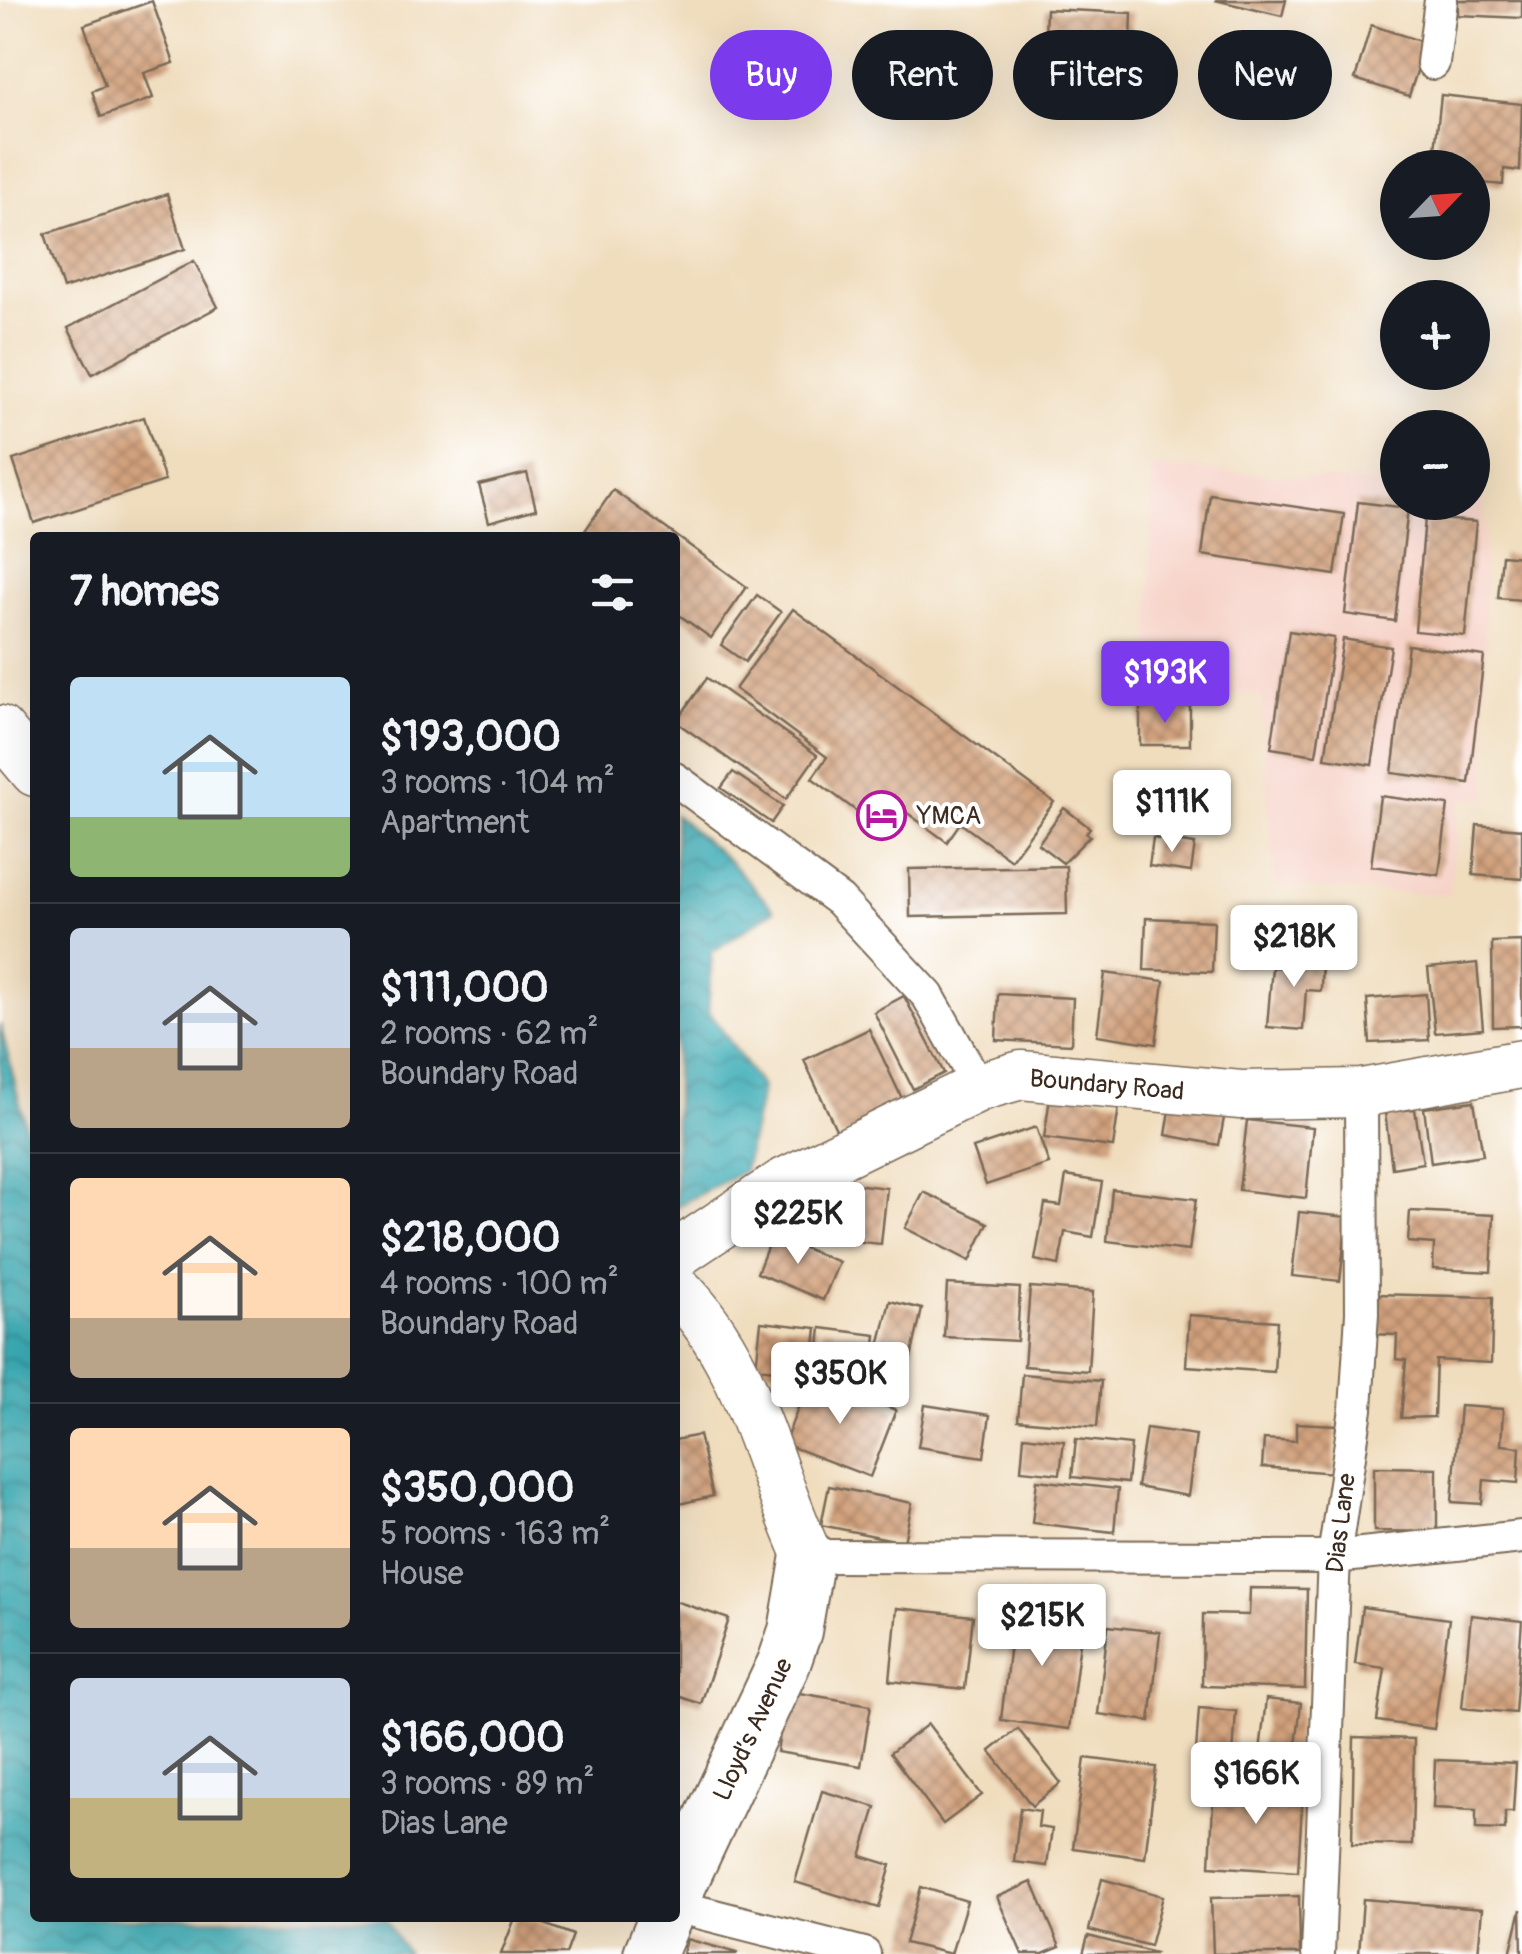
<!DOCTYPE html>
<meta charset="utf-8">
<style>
:root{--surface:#171b24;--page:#20242c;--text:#f1f3f6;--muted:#9ea1a6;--line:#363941;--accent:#7c3aed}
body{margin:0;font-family:Pangolin,sans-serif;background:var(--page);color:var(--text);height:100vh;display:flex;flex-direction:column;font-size:38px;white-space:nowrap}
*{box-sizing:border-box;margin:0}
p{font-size:32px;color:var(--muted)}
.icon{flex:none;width:55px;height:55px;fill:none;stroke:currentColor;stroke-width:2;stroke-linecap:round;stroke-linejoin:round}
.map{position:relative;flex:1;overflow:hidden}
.sheet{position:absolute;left:30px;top:532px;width:650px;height:1390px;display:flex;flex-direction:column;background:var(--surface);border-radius:10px;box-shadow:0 10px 40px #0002}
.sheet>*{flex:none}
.top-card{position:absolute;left:710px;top:30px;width:660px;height:90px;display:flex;gap:20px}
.needle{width:65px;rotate:65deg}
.tools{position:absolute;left:1380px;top:150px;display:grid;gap:20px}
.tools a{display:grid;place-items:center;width:110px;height:110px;border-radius:50%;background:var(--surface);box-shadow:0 10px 40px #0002;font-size:50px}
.price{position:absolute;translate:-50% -85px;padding:0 22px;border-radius:10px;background:#fff;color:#222;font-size:32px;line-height:65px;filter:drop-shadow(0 2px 5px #0008)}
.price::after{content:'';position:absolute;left:50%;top:60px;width:30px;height:22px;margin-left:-15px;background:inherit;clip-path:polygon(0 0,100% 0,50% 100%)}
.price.selected{background:var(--accent);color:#fff}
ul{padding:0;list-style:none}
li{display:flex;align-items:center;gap:30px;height:250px;padding:0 40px}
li+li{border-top:2px solid var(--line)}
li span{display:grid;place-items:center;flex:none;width:280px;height:200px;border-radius:10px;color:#555}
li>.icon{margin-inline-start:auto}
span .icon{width:120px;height:120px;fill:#fffc;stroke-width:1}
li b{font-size:42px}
h2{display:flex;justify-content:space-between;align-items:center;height:120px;padding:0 40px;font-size:42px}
.chip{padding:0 35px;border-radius:45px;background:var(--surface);box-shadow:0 10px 40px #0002;font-size:35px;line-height:90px}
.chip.selected{background:var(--accent);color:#fff}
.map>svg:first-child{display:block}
</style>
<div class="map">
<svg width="1522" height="1954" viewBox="0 0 1522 1954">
<defs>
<pattern id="water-waves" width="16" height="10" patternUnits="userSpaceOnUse" patternTransform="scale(2.5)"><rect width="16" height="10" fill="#3bacb5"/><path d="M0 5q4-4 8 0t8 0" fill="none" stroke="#338c93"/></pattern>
<pattern id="building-cross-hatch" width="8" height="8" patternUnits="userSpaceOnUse" patternTransform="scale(2.5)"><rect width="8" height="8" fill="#d2a27d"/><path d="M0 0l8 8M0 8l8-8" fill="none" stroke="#ac8466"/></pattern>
</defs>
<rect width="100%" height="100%" fill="#fff"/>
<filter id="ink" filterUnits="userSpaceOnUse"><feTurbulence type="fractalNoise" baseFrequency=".01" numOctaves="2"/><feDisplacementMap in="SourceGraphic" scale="20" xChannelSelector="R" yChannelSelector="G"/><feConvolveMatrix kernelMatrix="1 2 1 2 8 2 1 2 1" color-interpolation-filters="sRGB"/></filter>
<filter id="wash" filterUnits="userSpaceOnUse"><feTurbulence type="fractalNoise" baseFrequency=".0048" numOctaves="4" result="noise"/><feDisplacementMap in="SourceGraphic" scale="40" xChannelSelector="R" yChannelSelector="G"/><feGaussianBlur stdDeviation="2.25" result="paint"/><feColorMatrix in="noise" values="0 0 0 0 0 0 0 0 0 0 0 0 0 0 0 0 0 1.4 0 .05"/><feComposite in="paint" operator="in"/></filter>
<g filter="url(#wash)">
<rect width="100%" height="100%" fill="#f0ddbe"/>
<path fill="#f6d1c6" d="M1152,466L1397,484L1398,502H1472L1473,490L1484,491L1487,800L1461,799L1449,895L1274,886L1261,695L1149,691Z"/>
<g fill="url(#water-waves)" stroke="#3b6b6a" stroke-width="2.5">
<path d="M675,815L729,861L774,910L712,952L708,1010L762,1088L744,1171L675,1207Z"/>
<path d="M0,1024L35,1165V1918H385L407,1954H0Z"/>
</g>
<g id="blocks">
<g fill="url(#building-cross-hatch)">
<path d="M1215,0H1286L1282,16Z"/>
<path d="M1458,0H1522V18L1458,15Z"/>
<path d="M152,1L174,63L144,73L153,98L101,117L92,91L105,86L84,25Z"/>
<path d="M1046,9L1132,13L1130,70L1044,66Z"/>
<path d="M1371,25L1426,43L1409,96L1355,79Z"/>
<path d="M1441,95L1522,104L1520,171L1504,169L1503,185L1472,182V168H1433Z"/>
<path d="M167,194L185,249L63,289L45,234Z"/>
<path d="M194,261L218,307L92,374L68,328Z"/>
<path d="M144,417L165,481L34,523L13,460Z"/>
<path d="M527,473L536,509L489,522L479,485Z"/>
<path d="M613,490L747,587L711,638L675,612V538H580Z"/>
<path d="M1210,494L1344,514L1335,575L1202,555Z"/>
<path d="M1358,502L1408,508L1395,621L1345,614Z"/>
<path d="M1425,518L1476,522L1465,636L1415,631Z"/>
<path d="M1502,555L1522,557V600L1498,598Z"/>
<path d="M757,595L781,612L745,662L721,645Z"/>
<path d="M793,609L1054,802L1011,860L960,823L947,842L880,793L863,816L812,778L827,757L735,689Z"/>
<path d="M1289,631L1334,638L1316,755L1271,748Z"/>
<path d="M1343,639L1391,647L1372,765L1325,758Z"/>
<path d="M1408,645L1484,656L1469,783L1392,773Z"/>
<path d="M707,678L817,755L786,799L676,722Z"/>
<rect x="1140" y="706" width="50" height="39"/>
<path d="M733,772L783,806L771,823L721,788Z"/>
<path d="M1380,796L1448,805L1439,875L1371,866Z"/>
<path d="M1064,808L1090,828L1086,833L1090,836L1063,863L1038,844Z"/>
<path d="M1477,825L1522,829V879L1473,875Z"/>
<path d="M1153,838L1195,844L1191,872L1149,866Z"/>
<path d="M1066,866L1067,914L910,917L909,869Z"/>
<path d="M1146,918L1214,921L1212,972L1144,970Z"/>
<path d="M1522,941V1026L1493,1027L1492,942Z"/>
<path d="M1295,951L1322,952L1321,991L1306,990L1303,1030L1267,1027L1272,967L1295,968Z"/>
<path d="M1477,963L1483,1029L1435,1033L1428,968Z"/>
<path d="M1105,973L1164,981L1156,1044L1097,1035Z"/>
<path d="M998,994L1073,998L1071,1044L996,1040Z"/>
<path d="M1426,994L1429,1040L1370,1043L1367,999Z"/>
<path d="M904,996L944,1073L913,1089L874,1012Z"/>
<path d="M869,1029L906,1107L840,1138L804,1060Z"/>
<path d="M1051,1091L1120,1100L1113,1147L1044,1138Z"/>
<path d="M1172,1097L1226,1107L1219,1145L1166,1135Z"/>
<path d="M1474,1101L1483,1155L1431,1163L1424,1108Z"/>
<path d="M1415,1109L1423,1163L1392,1168L1385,1112Z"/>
<path d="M1247,1120L1313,1127L1306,1198L1239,1190Z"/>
<path d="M1036,1127L1049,1164L986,1185L973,1148Z"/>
<path d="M1066,1176L1102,1182L1093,1237L1065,1232L1059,1265L1035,1260L1045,1204L1061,1206Z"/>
<path d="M846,1183L887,1188L881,1244L840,1240Z"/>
<path d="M1112,1189L1196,1199L1189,1251L1107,1241Z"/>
<path d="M924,1192L988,1223L970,1261L905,1228Z"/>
<path d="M1410,1211L1494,1215L1491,1272L1433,1269L1434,1244L1408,1242Z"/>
<path d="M1299,1212L1347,1217L1340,1281L1292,1276Z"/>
<path d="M772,1235L839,1262L823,1300L757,1273Z"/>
<path d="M947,1284L1020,1288L1017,1341L944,1337Z"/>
<path d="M1030,1287L1093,1292L1088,1371L1024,1366Z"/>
<path d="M1373,1294L1493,1297L1491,1363L1436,1360L1434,1417L1401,1418L1406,1360L1396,1359L1397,1335L1371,1334Z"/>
<path d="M890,1301L922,1309L911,1358L878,1350Z"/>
<path d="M1189,1315L1277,1321L1274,1372L1186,1366Z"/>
<path d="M761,1322L817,1328L812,1374L756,1368Z"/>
<path d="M821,1328L876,1335L871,1380L816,1374Z"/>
<path d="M1022,1374L1101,1381L1097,1427L1018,1420Z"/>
<path d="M810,1377L896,1410L870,1477L784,1444Z"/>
<path d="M925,1405L990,1415L984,1457L918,1447Z"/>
<path d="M1460,1406L1503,1409L1501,1445L1520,1447L1518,1483L1484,1480L1482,1504L1452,1502Z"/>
<path d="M1296,1423L1336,1425L1334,1473L1262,1467L1264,1439L1296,1441Z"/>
<path d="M1146,1428L1196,1435L1188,1496L1137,1487Z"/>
<path d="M699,1435L713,1496L675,1505V1440Z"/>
<path d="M1024,1436L1064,1441L1060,1474L1021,1470Z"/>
<path d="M1076,1439L1131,1445L1127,1483L1072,1477Z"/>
<path d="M1374,1467L1437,1468V1532L1374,1531Z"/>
<path d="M1037,1480L1118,1489L1114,1532L1032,1523Z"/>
<path d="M829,1486L912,1503L904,1542L821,1525Z"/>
<path d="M1250,1588L1307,1589L1305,1689L1202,1686L1203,1614L1249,1615Z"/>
<path d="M675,1601L729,1619L701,1704L675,1695Z"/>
<path d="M1362,1607L1449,1619L1434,1729L1377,1721L1385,1668L1355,1664Z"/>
<path d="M897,1608L973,1616L965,1689L890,1681Z"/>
<path d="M1014,1609L1083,1618L1069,1729L1001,1720Z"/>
<path d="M1471,1615L1522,1621L1515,1713L1462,1708Z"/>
<path d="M1108,1626L1160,1632L1150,1721L1098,1714Z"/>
<path d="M787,1691L871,1705L861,1766L777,1752Z"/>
<path d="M1266,1699L1301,1703L1293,1772L1258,1769Z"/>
<path d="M1199,1708L1236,1711L1232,1770L1195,1766Z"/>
<path d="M928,1724L982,1795L943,1824L890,1753Z"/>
<path d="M1018,1729L1061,1783L1032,1806L990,1751Z"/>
<path d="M1354,1737L1414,1739L1412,1845L1352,1844Z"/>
<path d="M1085,1758L1156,1767L1145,1858L1073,1848Z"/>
<path d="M1435,1760L1516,1763L1513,1812H1505V1830L1476,1829V1810L1433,1808Z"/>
<path d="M1214,1783L1303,1788L1298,1872L1210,1866Z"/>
<path d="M822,1791L876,1807L861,1856L891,1865L879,1908L795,1882Z"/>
<path d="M1020,1808L1040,1811L1038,1827L1052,1829L1047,1866L1014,1862Z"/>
<path d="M1102,1879L1163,1896L1150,1946L1089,1930Z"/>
<path d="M1032,1882L1060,1947L1043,1954H1022L997,1897Z"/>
<path d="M921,1887L967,1901L951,1954L905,1943Z"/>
<path d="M1299,1896L1300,1954H1213L1211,1898Z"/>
<path d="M1363,1899L1482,1909L1478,1954H1359Z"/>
<path d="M1521,1909L1522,1954H1510Z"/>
<path d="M515,1918H529L573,1935L566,1954H501Z"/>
<path d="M1088,1936L1155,1953L1154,1954H1083Z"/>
<path d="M687,1939L737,1953L736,1954H683Z"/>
</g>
</g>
</g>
<g filter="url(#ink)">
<use href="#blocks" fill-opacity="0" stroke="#7a6956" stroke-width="2.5"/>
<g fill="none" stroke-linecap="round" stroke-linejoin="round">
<defs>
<g id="street">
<path d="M1433,63L1441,0"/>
<path d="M675,779L839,900L928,996L979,1087"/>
<path d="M808,1556L1334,1557L1522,1537"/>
<path d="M675,1906L864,1954"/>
<path d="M1318,1954L1334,1557L1356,1409L1362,1313L1361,1093"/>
</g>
<g id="secondary">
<path d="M0,730L35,772"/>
<path d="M675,1255L783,1183L979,1087L1021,1075L1241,1095L1361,1093L1522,1064"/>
<path d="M675,1287C750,1360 765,1464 808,1556"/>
</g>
<g id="primary">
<path d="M675,1895L784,1663L795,1631L808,1556"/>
<path d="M650,1954L665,1918"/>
</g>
</defs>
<use href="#street" stroke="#7a6956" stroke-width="36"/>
<use href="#secondary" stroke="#7a6956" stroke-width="51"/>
<use href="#primary" stroke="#7a6956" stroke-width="56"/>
<use href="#street" stroke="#fff" stroke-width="32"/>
<use href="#secondary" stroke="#fff" stroke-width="48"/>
<use href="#primary" stroke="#fff" stroke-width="52"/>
</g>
</g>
<defs>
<symbol id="hotel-ring" viewBox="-11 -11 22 22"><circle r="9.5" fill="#fff" stroke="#b5179e" stroke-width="1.5"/><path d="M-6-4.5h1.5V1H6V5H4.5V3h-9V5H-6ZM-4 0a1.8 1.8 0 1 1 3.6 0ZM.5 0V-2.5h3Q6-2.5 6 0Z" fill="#b5179e"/></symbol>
</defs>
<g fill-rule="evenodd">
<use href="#hotel-ring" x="854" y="788" width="55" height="55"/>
</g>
<g text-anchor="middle" stroke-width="8" stroke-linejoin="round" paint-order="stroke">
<g font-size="25" fill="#3b2a1e" stroke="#fff" text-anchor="start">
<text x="917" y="824">YMCA</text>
</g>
<g font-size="25" fill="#3b2a1e" stroke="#fff">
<text transform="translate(1107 1084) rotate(5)" y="9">Boundary Road</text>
<text transform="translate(1340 1523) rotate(-83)" y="9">Dias Lane</text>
<text transform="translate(752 1729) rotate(-65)" y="9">Lloyd’s Avenue</text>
</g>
</g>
</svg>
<div class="tools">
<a><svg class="needle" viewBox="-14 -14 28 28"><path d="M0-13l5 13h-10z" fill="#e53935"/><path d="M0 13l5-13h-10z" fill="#9ea1a6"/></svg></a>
<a>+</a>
<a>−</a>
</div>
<b class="price selected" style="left:1165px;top:726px">$193K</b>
<b class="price" style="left:1172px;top:855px">$111K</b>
<b class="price" style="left:1294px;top:990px">$218K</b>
<b class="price" style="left:798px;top:1267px">$225K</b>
<b class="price" style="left:840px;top:1427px">$350K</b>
<b class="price" style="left:1042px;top:1669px">$215K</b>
<b class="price" style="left:1256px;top:1827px">$166K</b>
<div class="top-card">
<a class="chip selected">Buy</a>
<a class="chip">Rent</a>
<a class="chip">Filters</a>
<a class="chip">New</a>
</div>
<section class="sheet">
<h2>7 homes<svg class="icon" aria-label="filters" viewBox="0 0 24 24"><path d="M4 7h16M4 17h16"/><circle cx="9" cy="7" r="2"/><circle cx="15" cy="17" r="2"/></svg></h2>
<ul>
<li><span style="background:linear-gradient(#bfe0f5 70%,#8fb573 0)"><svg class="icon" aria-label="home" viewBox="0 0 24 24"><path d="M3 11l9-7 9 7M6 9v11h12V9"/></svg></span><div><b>$193,000</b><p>3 rooms · 104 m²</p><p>Apartment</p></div></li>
<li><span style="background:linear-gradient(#c9d6e8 60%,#b9a48a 0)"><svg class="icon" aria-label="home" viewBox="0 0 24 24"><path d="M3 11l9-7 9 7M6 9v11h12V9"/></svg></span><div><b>$111,000</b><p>2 rooms · 62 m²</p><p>Boundary Road</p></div></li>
<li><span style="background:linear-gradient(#ffd9b3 70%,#b9a48a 0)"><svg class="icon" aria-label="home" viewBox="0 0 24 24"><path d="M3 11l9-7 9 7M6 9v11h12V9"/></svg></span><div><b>$218,000</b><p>4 rooms · 100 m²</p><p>Boundary Road</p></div></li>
<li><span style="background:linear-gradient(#ffd9b3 60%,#b9a48a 0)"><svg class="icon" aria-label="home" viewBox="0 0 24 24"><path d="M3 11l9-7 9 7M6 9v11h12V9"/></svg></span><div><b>$350,000</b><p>5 rooms · 163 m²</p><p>House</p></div></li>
<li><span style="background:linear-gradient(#c9d6e8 60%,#c2b280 0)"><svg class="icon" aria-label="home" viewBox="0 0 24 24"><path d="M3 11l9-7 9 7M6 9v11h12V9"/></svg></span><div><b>$166,000</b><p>3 rooms · 89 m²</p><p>Dias Lane</p></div></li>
</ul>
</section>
</div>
